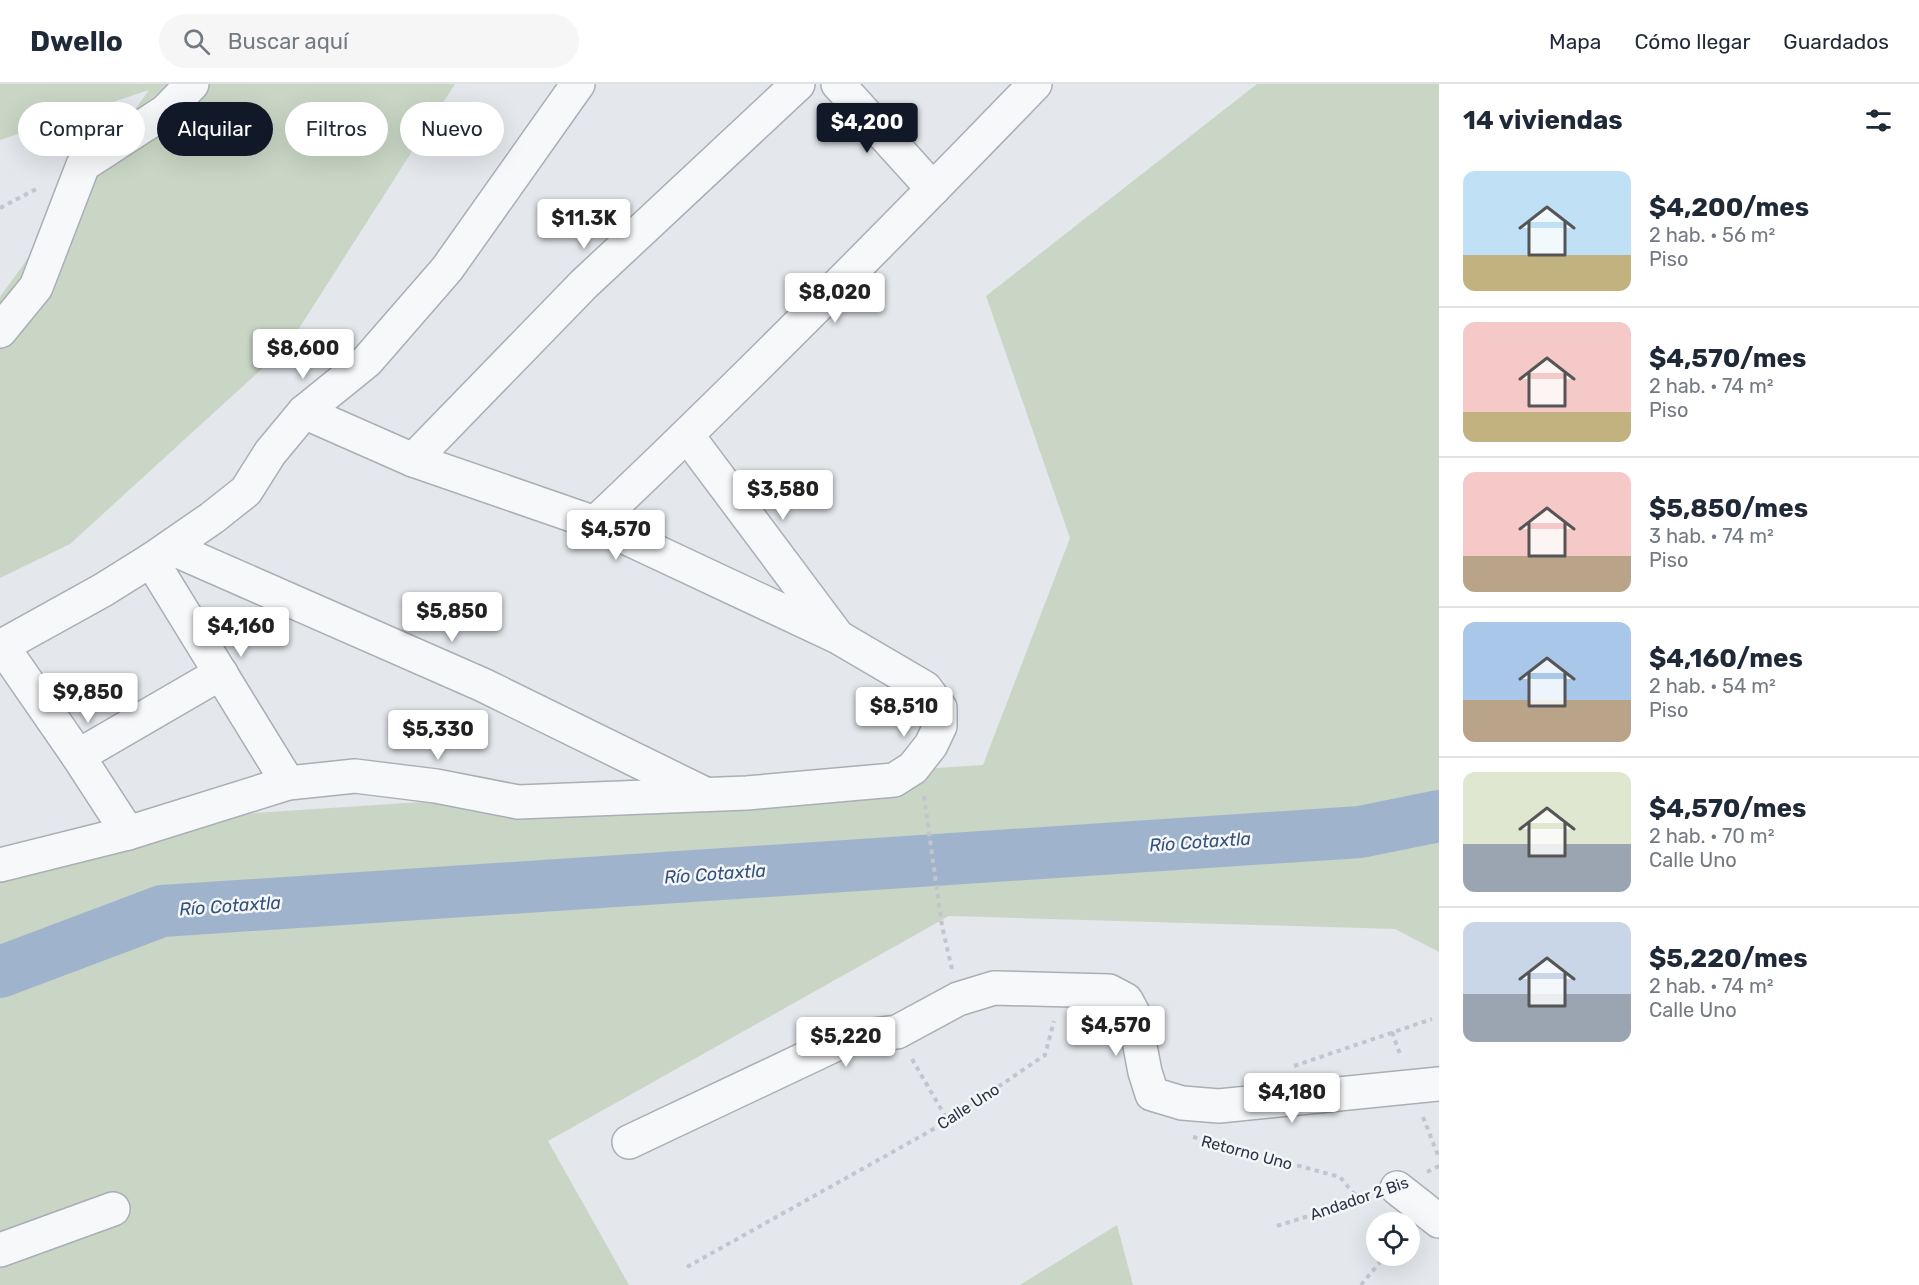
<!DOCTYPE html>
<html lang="es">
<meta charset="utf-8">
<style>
:root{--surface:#fff;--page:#f6f6f7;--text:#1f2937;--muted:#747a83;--line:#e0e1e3;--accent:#111827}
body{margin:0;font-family:Rubik,sans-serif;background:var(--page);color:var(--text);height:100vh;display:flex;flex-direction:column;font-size:22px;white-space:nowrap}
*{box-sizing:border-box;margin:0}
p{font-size:20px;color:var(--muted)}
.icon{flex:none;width:33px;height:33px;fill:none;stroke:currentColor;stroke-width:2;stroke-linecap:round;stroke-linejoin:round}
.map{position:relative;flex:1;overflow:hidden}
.drawer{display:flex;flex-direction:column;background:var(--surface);width:480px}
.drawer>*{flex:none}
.hud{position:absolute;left:18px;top:18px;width:570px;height:54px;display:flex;gap:12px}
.buttons{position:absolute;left:1366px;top:1128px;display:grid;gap:12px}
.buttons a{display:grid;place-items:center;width:54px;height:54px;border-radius:50%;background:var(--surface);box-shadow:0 6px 24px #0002;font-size:30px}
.price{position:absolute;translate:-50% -51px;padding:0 14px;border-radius:6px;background:#fff;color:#222;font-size:20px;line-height:39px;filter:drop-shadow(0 2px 3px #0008)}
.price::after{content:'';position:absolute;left:50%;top:36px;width:18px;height:14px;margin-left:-9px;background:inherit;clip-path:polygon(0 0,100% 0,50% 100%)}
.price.current{background:var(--accent);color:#fff}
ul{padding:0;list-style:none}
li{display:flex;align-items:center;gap:18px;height:150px;padding:0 24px}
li+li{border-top:2px solid var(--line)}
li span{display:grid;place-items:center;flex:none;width:168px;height:120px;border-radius:12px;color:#555}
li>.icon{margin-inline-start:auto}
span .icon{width:72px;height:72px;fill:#fffc;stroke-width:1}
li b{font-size:26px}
h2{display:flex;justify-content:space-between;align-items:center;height:72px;padding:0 24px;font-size:26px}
.pill{padding:0 21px;border-radius:27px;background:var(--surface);box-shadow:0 6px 24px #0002;font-size:21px;line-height:54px}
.pill.current{background:var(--accent);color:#fff}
header{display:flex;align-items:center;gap:36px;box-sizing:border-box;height:84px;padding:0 30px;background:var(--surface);border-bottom:2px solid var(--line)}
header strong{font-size:28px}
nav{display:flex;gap:33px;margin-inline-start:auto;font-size:21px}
.search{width:420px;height:54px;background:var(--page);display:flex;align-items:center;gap:15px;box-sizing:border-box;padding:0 21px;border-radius:33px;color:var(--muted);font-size:22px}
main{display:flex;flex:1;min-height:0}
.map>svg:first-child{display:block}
</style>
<header>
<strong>Dwello</strong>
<div class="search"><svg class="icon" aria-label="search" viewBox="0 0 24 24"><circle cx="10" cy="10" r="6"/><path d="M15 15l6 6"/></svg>Buscar aquí</div>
<nav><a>Mapa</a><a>Cómo llegar</a><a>Guardados</a></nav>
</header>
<main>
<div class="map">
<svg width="1439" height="1201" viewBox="0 0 1439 1201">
<rect width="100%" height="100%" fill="#e4e7ec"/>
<g fill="#c9d6c5">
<path d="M0,0H455L289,260L70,460L0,494V213L149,6L0,56Z"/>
<path d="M1257,0H1439V868L1395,845L949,832L548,1057L629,1201H0V777L178,734L983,681L1070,454L986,212Z"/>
<path d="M1117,1141L1133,1201H1020Z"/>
</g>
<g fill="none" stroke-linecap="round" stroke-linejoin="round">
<path stroke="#9fb4cc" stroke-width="52" d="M0,888L162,827L1360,748L1439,732"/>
<defs>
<g id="minor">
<path d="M838,0L933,105"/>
<path d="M0,247L36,203L83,81L166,27L192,0"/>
<path d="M687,351L835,549"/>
<path d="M413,376L584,200L798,0"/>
<path d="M595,439C745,297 891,149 1035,0"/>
<path d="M171,464L483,601L703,709"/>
<path d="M151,476L288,699"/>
<path d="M2,562L78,672L128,749"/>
<path d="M0,563L103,506L151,476L212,434L246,407L270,369L304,328L367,277L447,185L578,0"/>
<path d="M78,672L221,589"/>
<path d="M0,781L128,749L288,699L355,692L436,702L518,718L747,709L894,696L913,684L931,661L940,642V624L925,604L838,553L595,439L413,376L304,328"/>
<path d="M629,1058L849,954L897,948L958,915L994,904L1109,907L1126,916L1134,931L1145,988L1152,1010L1182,1019L1219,1022L1439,1000"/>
<path d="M1397,1104L1439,1137"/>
<path d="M0,1166L113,1125"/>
</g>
</defs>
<use href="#minor" stroke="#a9aeb7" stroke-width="36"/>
<g stroke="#c2c5cb" stroke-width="4" stroke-dasharray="4.5 4.5" stroke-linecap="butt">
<path d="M0,124L40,103"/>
<path d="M924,712L942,842L952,885"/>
<path d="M1392,948L1401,973"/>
<path d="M912,975L948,1037"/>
<path d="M1294,982L1432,935"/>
<path d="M1423,1033L1439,1074"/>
<path d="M1193,1053L1340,1093L1359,1116"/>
<path d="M1427,1088L1439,1082"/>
<path d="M1277,1142L1368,1113"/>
<path d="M687,1183L948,1037L1045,971L1054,937"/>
<path d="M1361,1201L1385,1172"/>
</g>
<use href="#minor" stroke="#f7f8fa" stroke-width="33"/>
</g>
<g text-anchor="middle" stroke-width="5" stroke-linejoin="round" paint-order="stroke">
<g font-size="16" fill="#2b3445" stroke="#f4f6f9">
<text transform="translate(968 1022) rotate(-33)" y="6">Calle Uno</text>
<text transform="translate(1247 1068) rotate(15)" y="6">Retorno Uno</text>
<text transform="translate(1359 1114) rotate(-19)" y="6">Andador 2 Bis</text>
</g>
<g font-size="18" font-style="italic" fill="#34527a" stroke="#f4f6f9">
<text transform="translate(1200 758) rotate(-4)" y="6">Río Cotaxtla</text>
<text transform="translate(715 790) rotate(-4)" y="6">Río Cotaxtla</text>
<text transform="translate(230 822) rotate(-4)" y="6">Río Cotaxtla</text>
</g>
</g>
</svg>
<div class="buttons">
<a><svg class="icon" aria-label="locate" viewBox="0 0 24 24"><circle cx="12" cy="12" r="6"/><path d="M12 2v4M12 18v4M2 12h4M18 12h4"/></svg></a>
</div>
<b class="price current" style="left:867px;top:70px">$4,200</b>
<b class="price" style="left:584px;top:166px">$11.3K</b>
<b class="price" style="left:835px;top:240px">$8,020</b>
<b class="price" style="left:303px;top:296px">$8,600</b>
<b class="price" style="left:783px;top:437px">$3,580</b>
<b class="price" style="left:616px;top:477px">$4,570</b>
<b class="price" style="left:452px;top:559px">$5,850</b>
<b class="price" style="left:241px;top:574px">$4,160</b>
<b class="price" style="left:88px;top:640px">$9,850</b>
<b class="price" style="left:904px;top:654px">$8,510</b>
<b class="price" style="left:438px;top:677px">$5,330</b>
<b class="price" style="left:1116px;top:973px">$4,570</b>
<b class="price" style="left:846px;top:984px">$5,220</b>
<b class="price" style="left:1292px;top:1040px">$4,180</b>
<div class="hud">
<a class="pill">Comprar</a>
<a class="pill current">Alquilar</a>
<a class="pill">Filtros</a>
<a class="pill">Nuevo</a>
</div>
</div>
<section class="drawer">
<h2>14 viviendas<svg class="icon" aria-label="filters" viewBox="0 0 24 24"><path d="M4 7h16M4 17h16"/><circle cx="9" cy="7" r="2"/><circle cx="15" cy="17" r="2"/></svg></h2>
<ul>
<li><span style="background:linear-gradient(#bfe0f5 70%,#c2b280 0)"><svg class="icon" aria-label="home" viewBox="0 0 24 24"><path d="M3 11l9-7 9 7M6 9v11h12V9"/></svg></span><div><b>$4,200/mes</b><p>2 hab. · 56 m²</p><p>Piso</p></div></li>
<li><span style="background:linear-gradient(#f6c9c9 75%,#c2b280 0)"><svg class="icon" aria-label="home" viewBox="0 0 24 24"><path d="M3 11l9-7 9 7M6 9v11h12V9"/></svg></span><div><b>$4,570/mes</b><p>2 hab. · 74 m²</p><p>Piso</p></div></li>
<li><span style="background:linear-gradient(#f6c9c9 70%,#b9a48a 0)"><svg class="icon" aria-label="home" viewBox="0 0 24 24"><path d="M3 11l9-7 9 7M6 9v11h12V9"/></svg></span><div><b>$5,850/mes</b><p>3 hab. · 74 m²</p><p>Piso</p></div></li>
<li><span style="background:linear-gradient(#a9c7e8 65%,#b9a48a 0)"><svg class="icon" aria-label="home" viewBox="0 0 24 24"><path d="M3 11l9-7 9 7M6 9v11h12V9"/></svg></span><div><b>$4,160/mes</b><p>2 hab. · 54 m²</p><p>Piso</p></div></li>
<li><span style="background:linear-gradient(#dfe7d0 60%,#9aa5b1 0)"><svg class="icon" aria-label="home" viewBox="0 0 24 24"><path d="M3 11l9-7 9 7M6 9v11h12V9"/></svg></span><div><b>$4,570/mes</b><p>2 hab. · 70 m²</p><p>Calle Uno</p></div></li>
<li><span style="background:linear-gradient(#c9d6e8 60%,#9aa5b1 0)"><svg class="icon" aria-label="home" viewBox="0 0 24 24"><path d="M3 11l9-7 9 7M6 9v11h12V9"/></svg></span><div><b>$5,220/mes</b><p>2 hab. · 74 m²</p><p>Calle Uno</p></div></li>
</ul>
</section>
</main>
